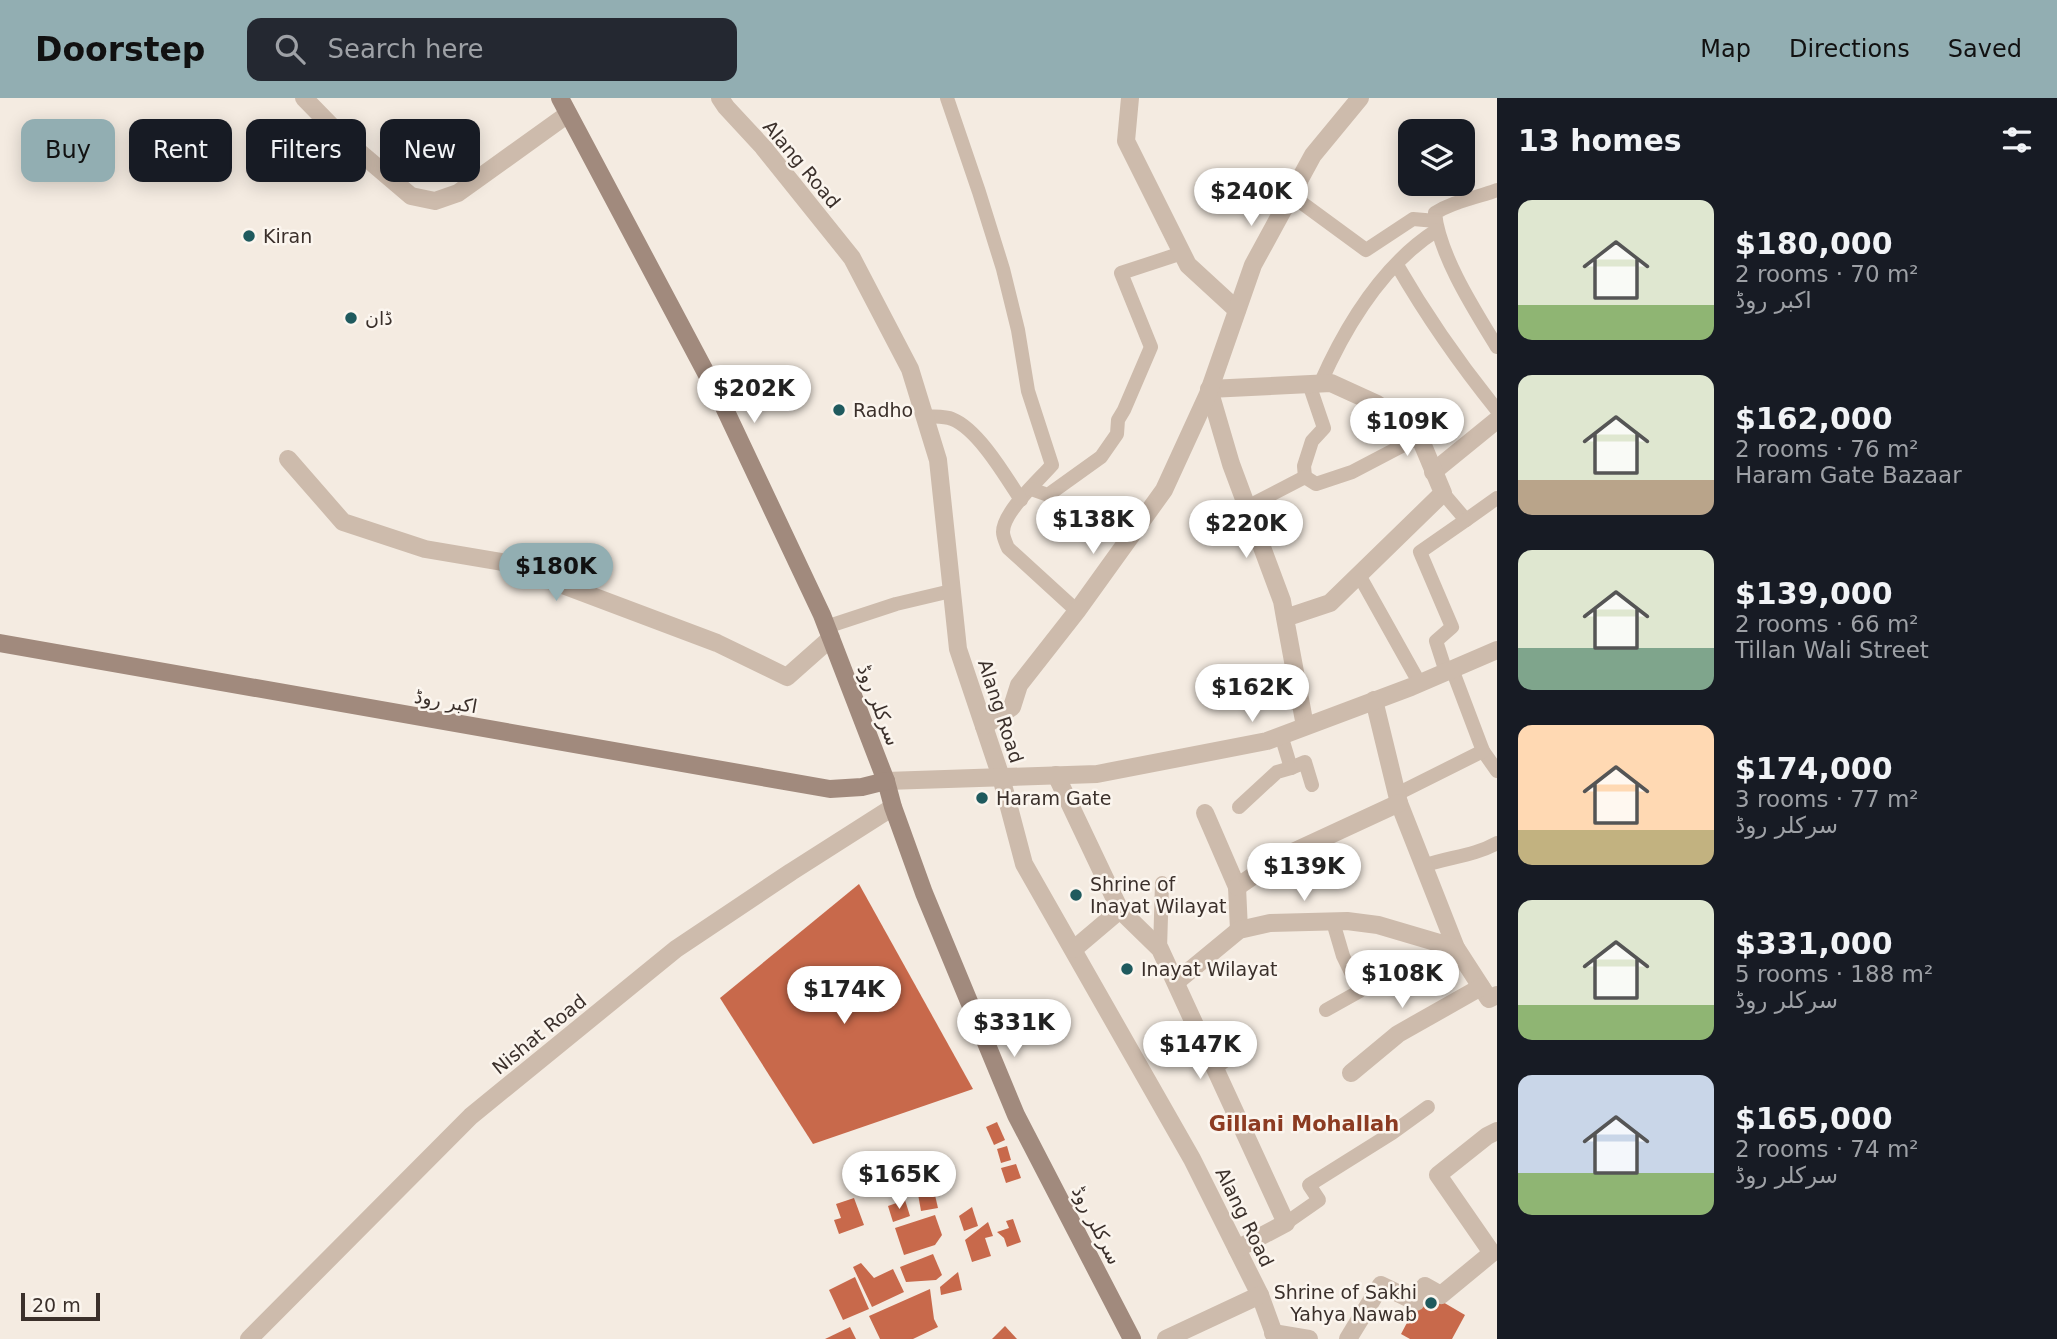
<!DOCTYPE html>
<meta charset="utf-8">
<style>
:root{--surface:#171b24;--page:#242831;--text:#f1f3f6;--muted:#9ea1a6;--accent:#92aeb2}
body{margin:0;font-family:"DejaVu Sans",Vazirmatn,sans-serif;background:var(--page);color:var(--text);height:100vh;display:flex;flex-direction:column;font-size:26px;white-space:nowrap}
*{box-sizing:border-box;margin:0}
p{font-size:23px;color:var(--muted)}
.icon{flex:none;width:38px;height:38px;fill:none;stroke:currentColor;stroke-width:2;stroke-linecap:round;stroke-linejoin:round}
.map{position:relative;flex:1;overflow:hidden}
.details{display:flex;flex-direction:column;background:var(--surface);width:560px}
.details>*{flex:none}
.hud{position:absolute;left:21px;top:21px;width:665px;height:63px;display:flex;gap:14px}
.fabs{position:absolute;left:1398px;top:21px;display:grid;gap:14px}
.fabs a{display:grid;place-items:center;width:77px;height:77px;border-radius:14px;background:var(--surface);box-shadow:0 4px 18px #0003;font-size:35px}
.scale{position:absolute;left:21px;bottom:18px;width:79px;box-sizing:border-box;padding-left:7px;border:4px solid #3b302b;border-top:0;font-size:19px;line-height:24px;white-space:nowrap;color:#3b302b;-webkit-text-stroke:5px #fbf5ee;paint-order:stroke}
.price{position:absolute;translate:-50% -60px;padding:0 16px;border-radius:24px;background:#fff;color:#222;font-size:23px;line-height:46px;filter:drop-shadow(0 2px 4px #0008)}
.price::after{content:'';position:absolute;left:50%;top:42px;width:21px;height:16px;margin-left:-10px;background:inherit;clip-path:polygon(0 0,100% 0,50% 100%)}
.price.active{background:var(--accent);color:#111}
ul{padding:0;list-style:none}
li{display:flex;align-items:center;gap:21px;height:175px;padding:0 21px}
li span{display:grid;place-items:center;flex:none;width:196px;height:140px;border-radius:14px;color:#555}
li>.icon{margin-inline-start:auto}
span .icon{width:84px;height:84px;fill:#fffc;stroke-width:1}
li b{font-size:30px}
h2{display:flex;justify-content:space-between;align-items:center;height:84px;padding:0 21px;font-size:30px}
.chip{padding:0 24px;border-radius:14px;background:var(--surface);box-shadow:0 4px 18px #0003;font-size:24px;line-height:63px}
.chip.active{background:var(--accent);color:#111}
header{display:flex;align-items:center;gap:42px;box-sizing:border-box;height:98px;padding:0 35px;background:var(--accent);color:#111}
header strong{font-size:33px}
nav{display:flex;gap:38px;margin-inline-start:auto;font-size:24px}
.search{width:490px;height:63px;background:var(--page);display:flex;align-items:center;gap:18px;box-sizing:border-box;padding:0 24px;border-radius:14px;color:var(--muted);font-size:26px}
main{display:flex;flex:1;min-height:0}
.map>svg:first-child{display:block}
</style>
<header>
<strong>Doorstep</strong>
<div class="search"><svg class="icon" aria-label="search" viewBox="0 0 24 24"><circle cx="10" cy="10" r="6"/><path d="M15 15l6 6"/></svg>Search here</div>
<nav><a>Map</a><a>Directions</a><a>Saved</a></nav>
</header>
<main>
<div class="map">
<svg width="1497" height="1241" viewBox="0 0 1497 1241">
<rect width="100%" height="100%" fill="#f4ebe1"/>
<g fill="#c8694b">
<path d="M859,786L973,991L813,1046L720,900Z"/>
<path d="M997,1024L1005,1042L994,1047L986,1029Z"/>
<path d="M1007,1048L1011,1062L1001,1065L997,1051Z"/>
<path d="M1016,1066L1021,1080L1006,1085L1001,1070Z"/>
<path d="M934,1093L938,1110L921,1113L918,1096Z"/>
<path d="M854,1100L864,1127L839,1136L834,1122L841,1120L836,1106Z"/>
<path d="M905,1102L910,1118L893,1124L888,1108Z"/>
<path d="M972,1109L978,1128L964,1133L959,1118Z"/>
<path d="M935,1117L942,1137L935,1147L904,1157L895,1130Z"/>
<path d="M1013,1121L1021,1144L1007,1149L1004,1140L997,1134L1009,1130L1006,1123Z"/>
<path d="M988,1124L993,1138L985,1140L991,1158L972,1164L965,1142Z"/>
<path d="M933,1156L942,1177L936,1182L906,1184L900,1169Z"/>
<path d="M861,1165L874,1180L893,1171L904,1194L872,1209L853,1169Z"/>
<path d="M958,1174L962,1192L941,1197L940,1189Z"/>
<path d="M855,1179L869,1211L843,1222L829,1192Z"/>
<path d="M930,1191L934,1221L938,1229L913,1241H880L869,1218Z"/>
<path d="M1424,1193L1465,1217L1452,1241H1410L1401,1236Z"/>
<path d="M1005,1228L1017,1241H992Z"/>
<path d="M850,1229L856,1241H825Z"/>
</g>
<g fill="none" stroke-linecap="round" stroke-linejoin="round">
<g stroke="#cdbbac" stroke-width="14">
<path d="M947,0L979,94L1003,171L1018,232L1028,293L1052,367C1039,382 1003,414 1003,434C1003,439 1006,445 1008,450L1077,513"/>
<path d="M1497,92C1476,100 1454,103 1435,115C1439,157 1475,213 1497,249"/>
<path d="M1291,97L1366,152L1413,121L1436,123"/>
<path d="M1397,167C1427,219 1459,265 1497,312"/>
<path d="M1320,286C1346,227 1382,167 1437,132"/>
<path d="M924,318C933,319 945,318 952,321C978,331 1006,379 1021,402"/>
<path d="M1305,379L1304,368L1312,343L1324,330L1309,286"/>
<path d="M1031,391L1048,397L1101,359L1117,336L1118,322L1124,312L1151,249L1121,175L1182,155"/>
<path d="M1443,395L1466,422L1497,400"/>
<path d="M1247,409L1305,379L1316,386L1352,374L1417,340"/>
<path d="M1359,477L1420,586"/>
<path d="M826,529L896,506L951,493"/>
<path d="M1452,571L1483,653L1497,673"/>
<path d="M1446,574L1436,543L1452,529L1420,454L1466,422"/>
<path d="M1281,637L1291,670L1305,664L1312,687"/>
<path d="M1397,696L1483,653"/>
<path d="M1239,709L1277,674L1291,670"/>
<path d="M1423,768C1448,759 1474,758 1497,745"/>
<path d="M1160,851L1162,785"/>
<path d="M1326,912L1360,893L1343,858L1333,824"/>
<path d="M1215,970L1247,947"/>
<path d="M1286,1125L1319,1102L1309,1087L1392,1035L1428,1009"/>
</g>
<g stroke="#cdbbac" stroke-width="18">
<path d="M304,0L344,41L411,98L435,103L458,95L568,16"/>
<path d="M720,0L726,9L763,49L852,160L910,271L938,362L958,551L1001,679L1024,766L1192,1061L1260,1197L1276,1241"/>
<path d="M1130,0L1126,43L1188,167L1237,212"/>
<path d="M288,361L343,424L425,451L502,464L717,545L787,579L831,540"/>
<path d="M1433,374L1497,322"/>
<path d="M1285,520L1330,505L1443,395L1422,345L1402,322L1377,306L1331,285L1209,291L1231,366L1282,503L1285,520L1305,628"/>
<path d="M1374,602L1399,705L1456,850L1489,901L1497,897"/>
<path d="M984,628L1012,609L1019,587L1077,513L1164,392L1208,296L1253,167L1313,57L1360,0"/>
<path d="M1056,677L1120,812L1074,851"/>
<path d="M886,683L1097,676L1267,643L1411,589L1497,552"/>
<path d="M1205,715L1237,789L1239,832"/>
<path d="M1237,789L1278,761L1399,705"/>
<path d="M1120,812L1160,851L1286,1125L1237,1151"/>
<path d="M1176,884L1239,832L1270,825L1347,823L1378,827L1456,850"/>
<path d="M1351,975L1398,936L1481,889"/>
<path d="M1273,1235L1309,1241"/>
<path d="M1166,1241L1260,1197"/>
<path d="M1348,1241L1381,1187L1416,1204L1425,1188L1441,1197L1492,1155L1438,1077L1487,1038L1497,1033"/>
</g>
<path stroke="#cdbbac" stroke-width="18" d="M249,1241L471,1018L676,851L791,774L893,709"/>
<g stroke="#a18a7d" stroke-width="18">
<path d="M560,0L722,305L822,517L886,683L893,709L924,795L1016,1017L1132,1241"/>
<path d="M0,545L830,691L862,689L886,683"/>
</g>
</g>
<g fill="#1f5a5e" stroke="#fbf5ee" stroke-width="2.5">
<circle cx="249" cy="138" r="7"/>
<circle cx="351" cy="220" r="7"/>
<circle cx="839" cy="312" r="7"/>
<circle cx="982" cy="700" r="7"/>
<circle cx="1076" cy="797" r="7"/>
<circle cx="1127" cy="871" r="7"/>
<circle cx="1431" cy="1205" r="7"/>
</g>
<g text-anchor="middle" stroke-width="5" stroke-linejoin="round" paint-order="stroke">
<g font-size="19" fill="#3b302b" stroke="#fbf5ee">
<text transform="translate(802 66) rotate(50)" y="7">Alang Road</text>
<text transform="translate(446 603) rotate(10)" y="7">اکبر روڈ</text>
<text transform="translate(879 607) rotate(69)" y="7">سرکلر روڈ</text>
<text transform="translate(1001 613) rotate(72)" y="7">Alang Road</text>
<text transform="translate(539 936) rotate(-39)" y="7">Nishat Road</text>
<text transform="translate(1245 1119) rotate(64)" y="7">Alang Road</text>
<text transform="translate(1097 1127) rotate(63)" y="7">سرکلر روڈ</text>
</g>
<g font-size="19" fill="#3b302b" stroke="#fbf5ee" text-anchor="start">
<text x="263" y="145">Kiran</text>
<text x="365" y="227">ڈان</text>
<text x="853" y="319">Radho</text>
<text x="996" y="707">Haram Gate</text>
<text x="1090" y="793">Shrine of<tspan x="1090" dy="22">Inayat Wilayat</tspan></text>
<text x="1141" y="878">Inayat Wilayat</text>
<text x="1417" y="1201" text-anchor="end">Shrine of Sakhi<tspan x="1417" dy="22">Yahya Nawab</tspan></text>
</g>
<g font-size="21" font-weight="bold" fill="#8c3b22" stroke="#fbf5ee">
<text x="1304" y="1033">Gillani Mohallah</text>
</g>
</g>
</svg>
<div class="fabs">
<a><svg class="icon" aria-label="layers" viewBox="0 0 24 24"><path d="M12 4l9 5-9 5-9-5zM3 14l9 5 9-5"/></svg></a>
</div>
<div class="scale">20 m</div>
<b class="price" style="left:1251px;top:130px">$240K</b>
<b class="price" style="left:754px;top:327px">$202K</b>
<b class="price" style="left:1407px;top:360px">$109K</b>
<b class="price" style="left:1093px;top:458px">$138K</b>
<b class="price" style="left:1246px;top:462px">$220K</b>
<b class="price active" style="left:556px;top:505px">$180K</b>
<b class="price" style="left:1252px;top:626px">$162K</b>
<b class="price" style="left:1304px;top:805px">$139K</b>
<b class="price" style="left:1402px;top:912px">$108K</b>
<b class="price" style="left:844px;top:928px">$174K</b>
<b class="price" style="left:1014px;top:961px">$331K</b>
<b class="price" style="left:1200px;top:983px">$147K</b>
<b class="price" style="left:899px;top:1113px">$165K</b>
<div class="hud">
<a class="chip active">Buy</a>
<a class="chip">Rent</a>
<a class="chip">Filters</a>
<a class="chip">New</a>
</div>
</div>
<section class="details">
<h2>13 homes<svg class="icon" aria-label="filters" viewBox="0 0 24 24"><path d="M4 7h16M4 17h16"/><circle cx="9" cy="7" r="2"/><circle cx="15" cy="17" r="2"/></svg></h2>
<ul>
<li><span style="background:linear-gradient(#dfe7d0 75%,#8fb573 0)"><svg class="icon" aria-label="home" viewBox="0 0 24 24"><path d="M3 11l9-7 9 7M6 9v11h12V9"/></svg></span><div><b>$180,000</b><p>2 rooms · 70 m²</p><p>اکبر روڈ</p></div></li>
<li><span style="background:linear-gradient(#dfe7d0 75%,#b9a48a 0)"><svg class="icon" aria-label="home" viewBox="0 0 24 24"><path d="M3 11l9-7 9 7M6 9v11h12V9"/></svg></span><div><b>$162,000</b><p>2 rooms · 76 m²</p><p>Haram Gate Bazaar</p></div></li>
<li><span style="background:linear-gradient(#dfe7d0 70%,#7fa58c 0)"><svg class="icon" aria-label="home" viewBox="0 0 24 24"><path d="M3 11l9-7 9 7M6 9v11h12V9"/></svg></span><div><b>$139,000</b><p>2 rooms · 66 m²</p><p>Tillan Wali Street</p></div></li>
<li><span style="background:linear-gradient(#ffd9b3 75%,#c2b280 0)"><svg class="icon" aria-label="home" viewBox="0 0 24 24"><path d="M3 11l9-7 9 7M6 9v11h12V9"/></svg></span><div><b>$174,000</b><p>3 rooms · 77 m²</p><p>سرکلر روڈ</p></div></li>
<li><span style="background:linear-gradient(#dfe7d0 75%,#8fb573 0)"><svg class="icon" aria-label="home" viewBox="0 0 24 24"><path d="M3 11l9-7 9 7M6 9v11h12V9"/></svg></span><div><b>$331,000</b><p>5 rooms · 188 m²</p><p>سرکلر روڈ</p></div></li>
<li><span style="background:linear-gradient(#c9d6e8 70%,#8fb573 0)"><svg class="icon" aria-label="home" viewBox="0 0 24 24"><path d="M3 11l9-7 9 7M6 9v11h12V9"/></svg></span><div><b>$165,000</b><p>2 rooms · 74 m²</p><p>سرکلر روڈ</p></div></li>
</ul>
</section>
</main>
